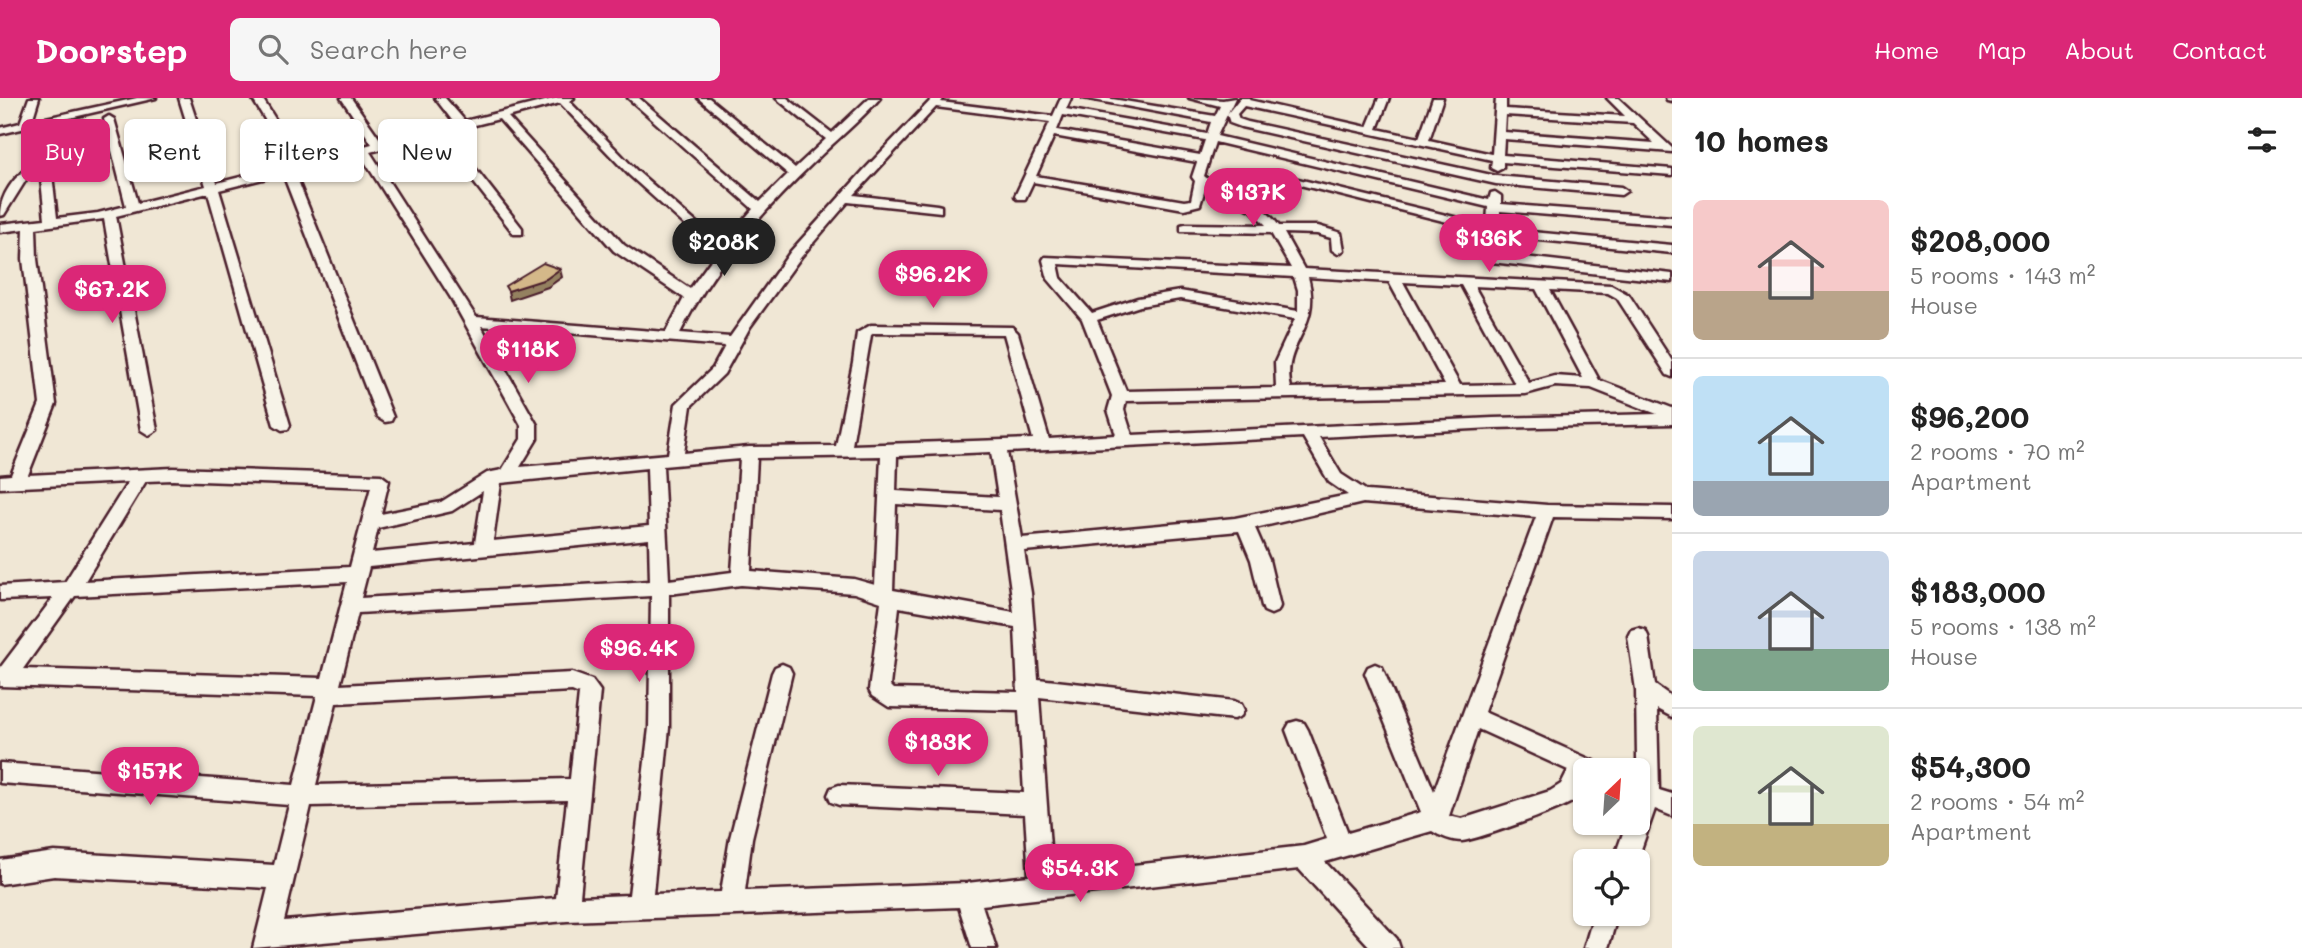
<!DOCTYPE html>
<meta charset="utf-8">
<style>
:root{--surface:#fff;--page:#f6f6f6;--text:#222;--muted:#767676;--line:#e0e0e0;--accent:#db2777}
body{margin:0;font-family:Mali,sans-serif;background:var(--page);color:var(--text);height:100vh;display:flex;flex-direction:column;font-size:26px;white-space:nowrap}
*{box-sizing:border-box;margin:0}
p{font-size:23px;color:var(--muted)}
.icon{flex:none;width:38px;height:38px;fill:none;stroke:currentColor;stroke-width:2;stroke-linecap:round;stroke-linejoin:round}
.map{position:relative;flex:1;overflow:hidden}
.drawer{display:flex;flex-direction:column;background:var(--surface);width:630px}
.drawer>*{flex:none}
.banner{position:absolute;left:21px;top:21px;width:665px;height:63px;display:flex;gap:14px}
.needle{width:46px;rotate:25deg}
.controls{position:absolute;left:1573px;top:660px;display:grid;gap:14px}
.controls a{display:grid;place-items:center;width:77px;height:77px;border-radius:10px;background:var(--surface);box-shadow:0 2px 5px #0004;font-size:35px}
.price{position:absolute;translate:-50% -60px;padding:0 16px;border-radius:24px;background:var(--accent);color:#fff;font-size:23px;line-height:46px;filter:drop-shadow(0 2px 4px #0008)}
.price::after{content:'';position:absolute;left:50%;top:42px;width:21px;height:16px;margin-left:-10px;background:inherit;clip-path:polygon(0 0,100% 0,50% 100%)}
.price.active{background:#222;color:#fff}
ul{padding:0;list-style:none}
li{display:flex;align-items:center;gap:21px;height:175px;padding:0 21px}
li+li{border-top:2px solid var(--line)}
li span{display:grid;place-items:center;flex:none;width:196px;height:140px;border-radius:10px;color:#555}
li>.icon{margin-inline-start:auto}
span .icon{width:84px;height:84px;fill:#fffc;stroke-width:1}
li b{font-size:30px}
h2{display:flex;justify-content:space-between;align-items:center;height:84px;padding:0 21px;font-size:30px}
.chip{padding:0 24px;border-radius:10px;background:var(--surface);box-shadow:0 2px 5px #0004;font-size:24px;line-height:63px}
.chip.active{background:var(--accent);color:#fff}
header{display:flex;align-items:center;gap:42px;box-sizing:border-box;height:98px;padding:0 35px;background:var(--accent);color:#fff}
header strong{font-size:33px}
nav{display:flex;gap:38px;margin-inline-start:auto;font-size:24px}
.search{width:490px;height:63px;background:var(--page);display:flex;align-items:center;gap:18px;box-sizing:border-box;padding:0 24px;border-radius:10px;color:var(--muted);font-size:26px}
main{display:flex;flex:1;min-height:0}
.map>svg:first-child{display:block}
</style>
<header>
<strong>Doorstep</strong>
<div class="search"><svg class="icon" aria-label="search" viewBox="0 0 24 24"><circle cx="10" cy="10" r="6"/><path d="M15 15l6 6"/></svg>Search here</div>
<nav><a>Home</a><a>Map</a><a>About</a><a>Contact</a></nav>
</header>
<main>
<div class="map">
<svg width="1672" height="850" viewBox="0 0 1672 850">
<rect width="100%" height="100%" fill="#f0e7d5"/>
<filter id="ink" filterUnits="userSpaceOnUse"><feTurbulence type="fractalNoise" baseFrequency=".0143" numOctaves="2"/><feDisplacementMap in="SourceGraphic" scale="14" xChannelSelector="R" yChannelSelector="G"/><feConvolveMatrix kernelMatrix="1 2 1 2 8 2 1 2 1" color-interpolation-filters="sRGB"/></filter>
<g filter="url(#ink)">
<g fill="none" stroke-linecap="round" stroke-linejoin="round">
<defs>
<g id="minor">
<path d="M29,0H39L32,23L137,0H156L0,36V30L20,25Z"/>
<path d="M179,0H189L217,85L292,66L252,0H262L302,64L372,46L341,0H351L382,44L455,26L435,0H445L465,23L557,0H574L569,3L637,73L722,147L753,111L628,0H639L760,104L788,76L698,0H709L795,70L826,41L776,0H787L832,35L869,0H880C860,23 836,42 815,63C761,115 714,167 680,235L730,239L791,153L864,72L933,0H944L941,4L1053,18L1061,0H1071L1066,11L1207,36L1211,24L1083,0H1106L1215,18L1220,8L1189,0L1223,2L1235,0L1217,38L1489,102L1491,95L1495,94L1501,98V106L1672,119V127L1500,113V131L1672,147V155L1499,138V156L1672,176V184L1491,164L1486,157L1487,134L1292,85L1298,81L1487,127L1488,109L1215,44L1204,78C1229,101 1256,96 1279,128H1318L1341,135L1344,152L1338,156L1332,152L1331,140L1317,136L1284,135L1304,171L1611,187L1629,197L1672,263V279L1667,277L1617,200L1608,195L1550,192L1599,282L1672,310V326L1493,330L1319,339L1341,376L1367,393L1547,407L1672,409V421L1553,419L1484,614L1598,665L1601,672H1586C1586,682 1582,695 1575,702C1566,710 1476,742 1462,743C1453,743 1439,738 1432,733L1325,764L1397,841L1400,850H1371L1299,771L982,807L996,850H972L959,809L567,823L253,850L268,790L54,778L0,786V762L54,754L274,767L289,707L0,685V665L294,687L317,598L0,588V570L53,500L0,502V488L65,484L128,384L0,390V378L11,377L40,306L23,161L24,131L0,134V126L45,121L40,71L29,77L4,117L0,118C0,93 19,74 39,61L37,50L43,47L49,50L57,120L98,115L126,108L104,21L109,18L114,21L138,105L206,88ZM560,5L629,77L716,155L690,191L624,147L508,19ZM936,9L1050,24L1015,98L1017,101H1025L1033,84L1184,111L1200,107L1205,91L1251,112L1266,127L1185,126L1181,127V133L1271,135L1291,170L1045,159L1043,162L1048,181L1082,221L1112,298L1108,312L1116,337L1049,341L1018,235L1012,229L871,227L857,235L853,265L836,348L749,349L684,355L691,308L724,276L750,229L801,159L848,104L941,114V108L937,107L854,97ZM1063,17L1205,42L1200,57L1057,32ZM499,21L614,153L684,200L666,234L476,219L370,54L437,37L514,136H522V130L447,34ZM1054,38L1197,64L1192,79L1195,83L1191,102L1184,103L1036,78ZM360,56L451,200L521,327V341L502,372L487,375L441,404L381,416L389,383L381,377L173,370L28,377L56,306L37,161L36,130L104,121L141,332L149,337L157,332L116,118L208,95L274,327L282,332L288,331L290,327L219,92L283,76L377,319L385,324L391,323L393,319L294,73ZM1058,166L1294,179L1298,192V213L1180,193L1138,200L1092,215L1061,180ZM1308,179L1389,184L1445,287L1291,290C1280,245 1323,232 1308,179ZM1403,184L1461,187L1515,286L1460,287ZM1474,188L1536,191L1583,280L1555,278L1529,285ZM1180,201L1295,221L1275,264L1276,290L1126,293L1097,222L1140,208ZM481,228L725,248L713,270L676,306L668,356L520,369L537,341V327ZM874,235L1004,236L1033,341L852,347L871,237ZM1555,288L1591,290L1657,316L1493,320L1132,337L1124,312L1126,303L1525,296ZM1303,339L1329,384L1348,397L1235,420L1022,440L1007,354ZM991,354L998,399L896,393L897,358ZM881,358L875,487L854,481L751,473L757,360ZM740,361L732,474L669,482L663,368ZM647,370L649,428L493,443L501,385ZM173,382L371,389L350,469L85,483L146,383ZM483,393L475,445L372,455L378,430L452,413ZM1363,405L1536,419L1434,693L1382,569L1375,566L1368,569L1365,575L1421,714L1348,735L1308,632L1304,625L1297,623L1290,625L1286,632L1327,741L1304,748L1052,776L1039,599L1234,621L1241,618L1244,612L1241,606L1234,603L1038,581L1031,495L1024,453L1239,433L1251,462L1262,508L1264,513L1271,516L1278,513L1280,508L1269,462L1255,430ZM896,406L1000,412L1014,514L893,492ZM649,441L650,483L361,500L369,469ZM347,484L322,580L23,571L75,498ZM741,487L854,495L881,504L869,592L872,598L889,609L1019,612L1024,695L839,687L831,690L828,697L831,704L839,707L1025,716L1029,778L967,785L745,793L752,740L792,575L789,569L782,566L775,569L772,575L730,740L721,794L653,796L669,630V496ZM651,498L649,630L629,797L580,799L600,593L592,582L572,575L340,587L358,515ZM899,509L1015,529L1018,594L893,591L890,588ZM572,593L579,596L570,681L316,687L336,605ZM1478,631L1568,672L1561,686L1550,693L1462,721L1449,718ZM567,702L556,800L284,823L311,708Z"/>
<path d="M1240,0H1250L1249,2L1367,29L1379,0H1389L1377,31L1419,40L1433,0H1443L1429,42L1492,56L1496,0H1506V11L1625,18L1607,0H1618L1672,50V54L1504,41L1503,57L1672,71V77L1503,64V70L1497,73L1491,70L1492,62L1244,8L1237,16L1239,21L1248,24L1496,78L1621,89L1627,93L1621,97L1496,86L1241,29L1230,25L1227,16ZM1505,17L1633,25L1654,45L1504,34Z"/>
<path d="M1666,0H1672V3L1667,2Z"/>
<path d="M1638,530L1645,532L1648,538L1655,587L1672,599V619L1657,611L1659,692L1672,696V718L1655,711L1637,763H1613L1627,724H1638L1636,592L1628,538L1631,532Z"/>
<path d="M1594,816H1618L1608,850H1584Z"/>
</g>
</defs>
<use href="#minor" stroke="#4a1f2b" stroke-width="5"/>
<use href="#minor" fill="#f7f3e8" fill-rule="evenodd"/>
</g>
<path fill="#948160" stroke="#4a1f2b" stroke-width="2" d="M560,171L562,179L548,189L510,202L508,193Z"/>
<path fill="#d4b889" stroke="#4a1f2b" stroke-width="2" d="M543,165L560,171L546,181L508,193L505,188Z"/>
</g>
</svg>
<div class="controls">
<a><svg class="needle" viewBox="-14 -14 28 28"><path d="M0-13l5 13h-10z" fill="#e53935"/><path d="M0 13l5-13h-10z" fill="#767676"/></svg></a>
<a><svg class="icon" aria-label="locate" viewBox="0 0 24 24"><circle cx="12" cy="12" r="6"/><path d="M12 2v4M12 18v4M2 12h4M18 12h4"/></svg></a>
</div>
<b class="price" style="left:1253px;top:130px">$137K</b>
<b class="price" style="left:1489px;top:176px">$136K</b>
<b class="price active" style="left:724px;top:180px">$208K</b>
<b class="price" style="left:933px;top:212px">$96.2K</b>
<b class="price" style="left:112px;top:227px">$67.2K</b>
<b class="price" style="left:528px;top:287px">$118K</b>
<b class="price" style="left:639px;top:586px">$96.4K</b>
<b class="price" style="left:938px;top:680px">$183K</b>
<b class="price" style="left:150px;top:709px">$157K</b>
<b class="price" style="left:1080px;top:806px">$54.3K</b>
<div class="banner">
<a class="chip active">Buy</a>
<a class="chip">Rent</a>
<a class="chip">Filters</a>
<a class="chip">New</a>
</div>
</div>
<section class="drawer">
<h2>10 homes<svg class="icon" aria-label="filters" viewBox="0 0 24 24"><path d="M4 7h16M4 17h16"/><circle cx="9" cy="7" r="2"/><circle cx="15" cy="17" r="2"/></svg></h2>
<ul>
<li><span style="background:linear-gradient(#f6c9c9 65%,#b9a48a 0)"><svg class="icon" aria-label="home" viewBox="0 0 24 24"><path d="M3 11l9-7 9 7M6 9v11h12V9"/></svg></span><div><b>$208,000</b><p>5 rooms · 143 m²</p><p>House</p></div></li>
<li><span style="background:linear-gradient(#bfe0f5 75%,#9aa5b1 0)"><svg class="icon" aria-label="home" viewBox="0 0 24 24"><path d="M3 11l9-7 9 7M6 9v11h12V9"/></svg></span><div><b>$96,200</b><p>2 rooms · 70 m²</p><p>Apartment</p></div></li>
<li><span style="background:linear-gradient(#c9d6e8 70%,#7fa58c 0)"><svg class="icon" aria-label="home" viewBox="0 0 24 24"><path d="M3 11l9-7 9 7M6 9v11h12V9"/></svg></span><div><b>$183,000</b><p>5 rooms · 138 m²</p><p>House</p></div></li>
<li><span style="background:linear-gradient(#dfe7d0 70%,#c2b280 0)"><svg class="icon" aria-label="home" viewBox="0 0 24 24"><path d="M3 11l9-7 9 7M6 9v11h12V9"/></svg></span><div><b>$54,300</b><p>2 rooms · 54 m²</p><p>Apartment</p></div></li>
</ul>
</section>
</main>
